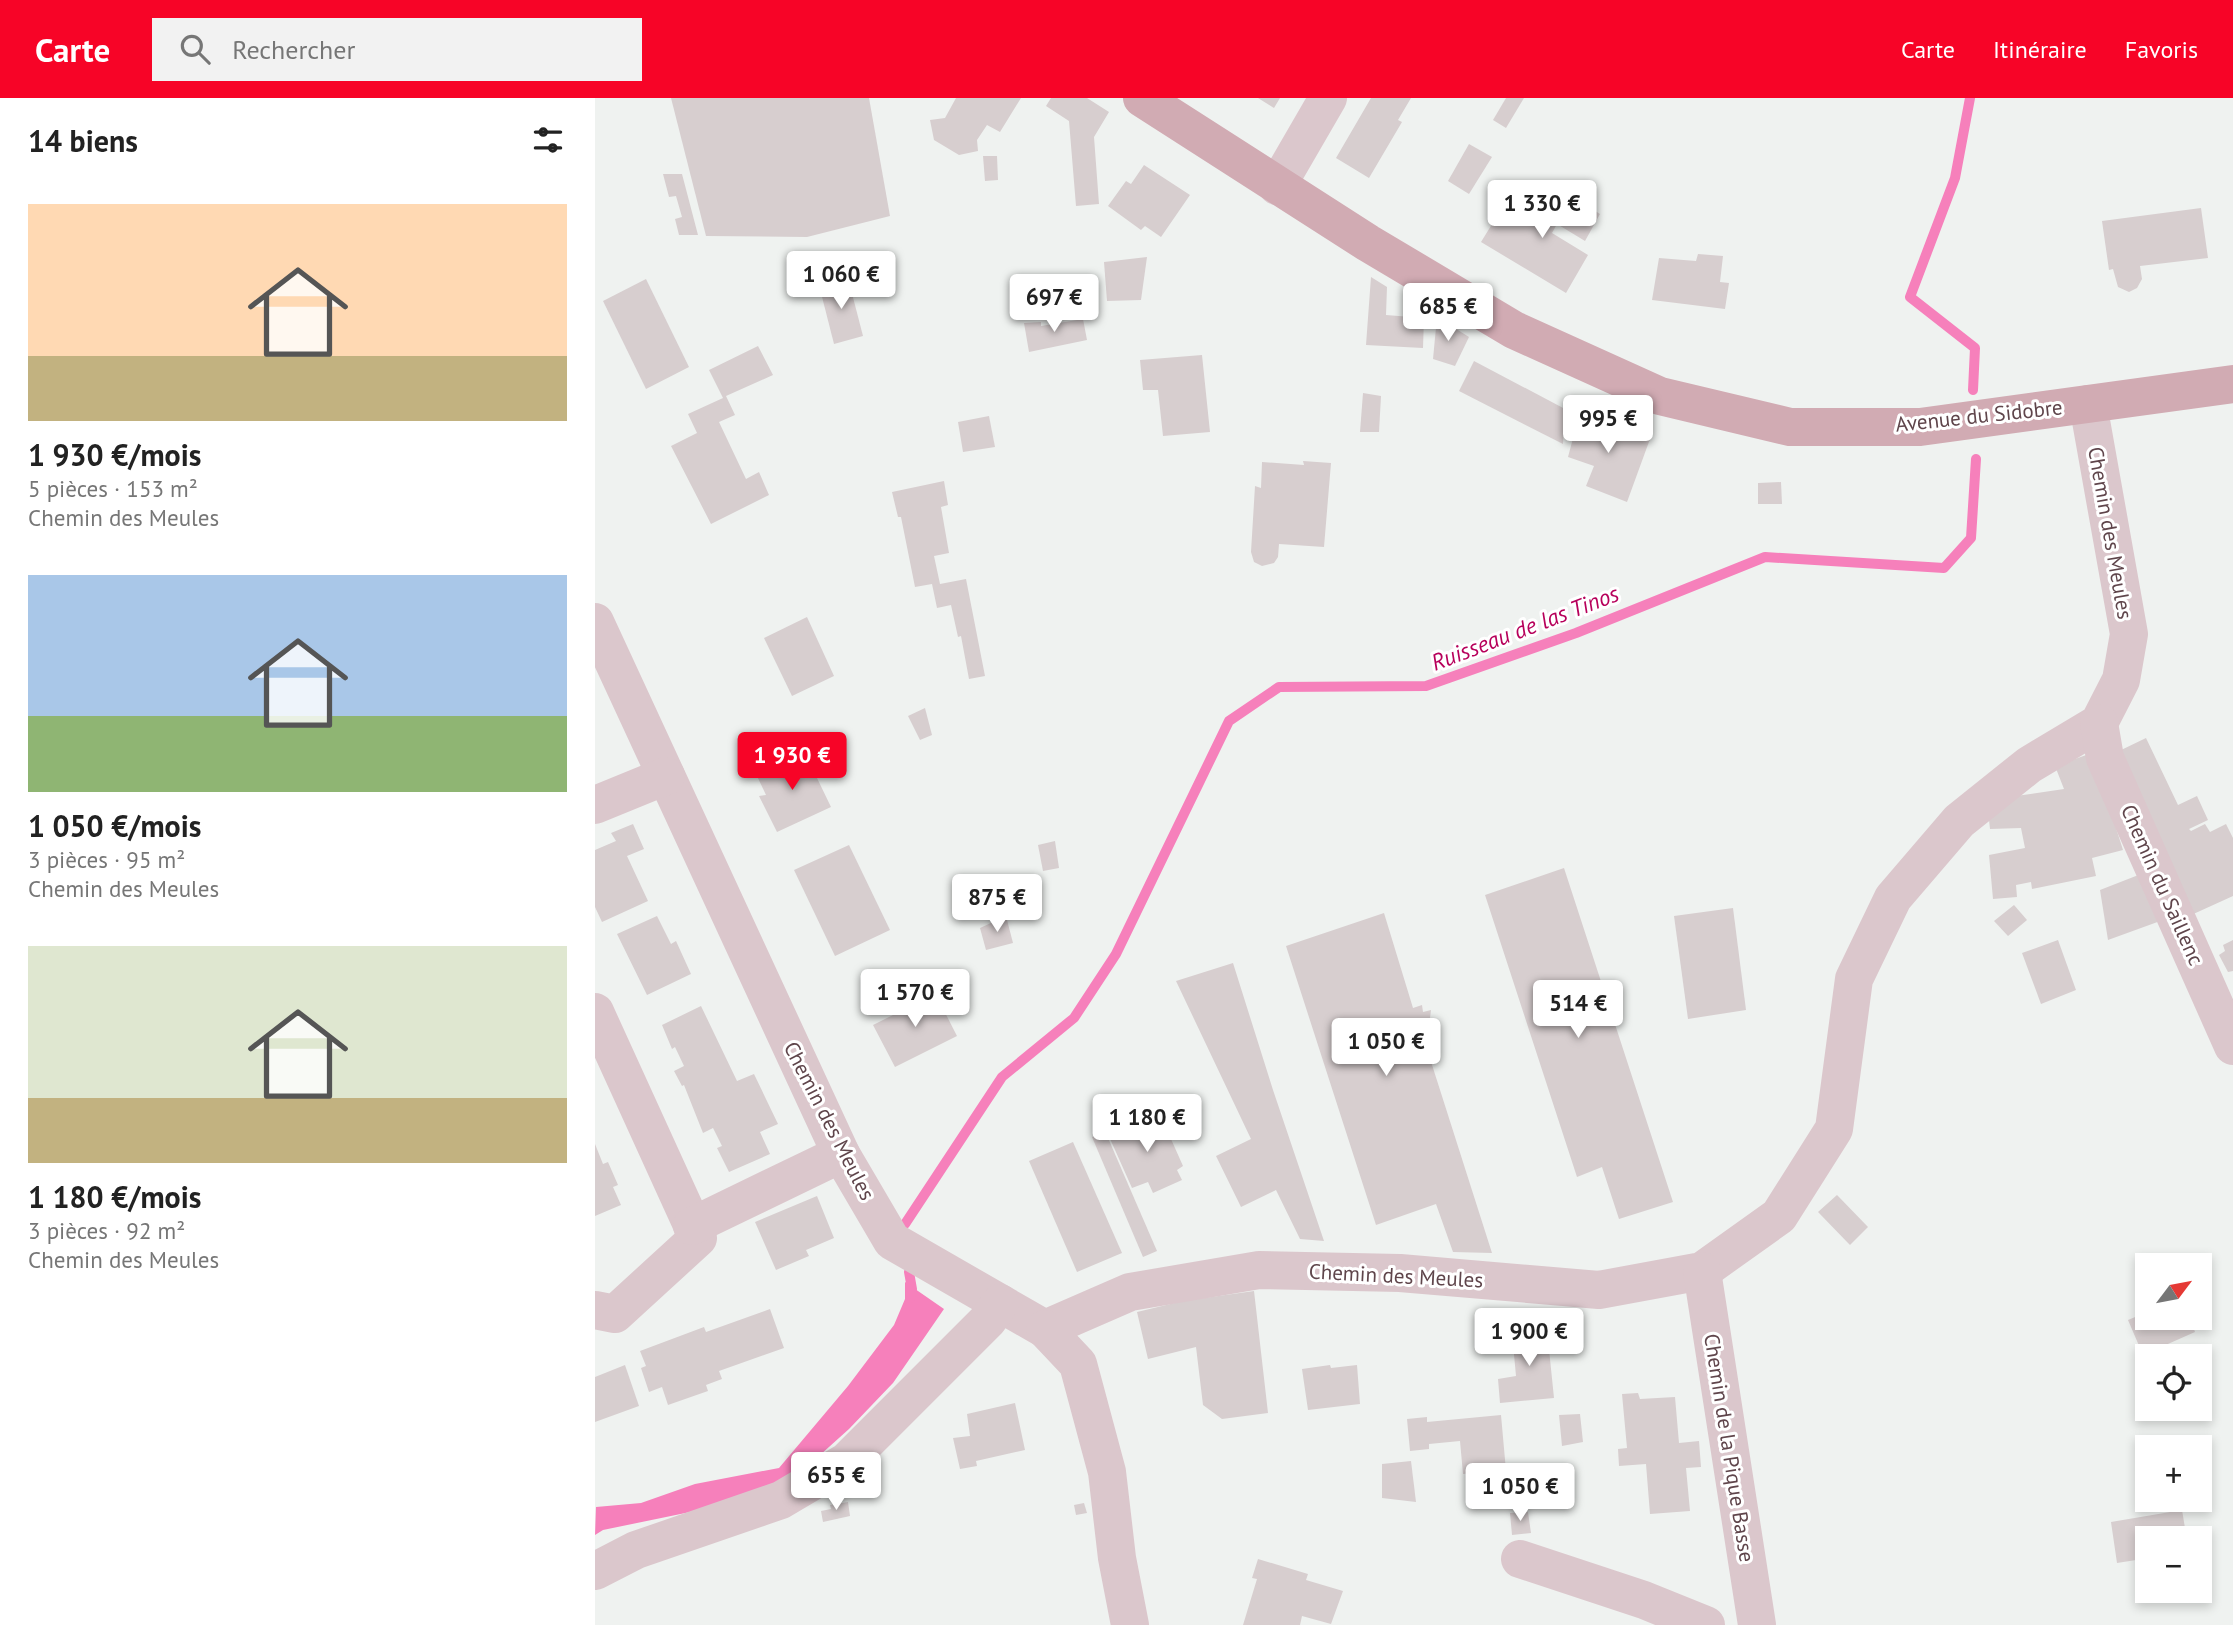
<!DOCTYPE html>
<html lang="fr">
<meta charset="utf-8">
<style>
:root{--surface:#fff;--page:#f2f2f2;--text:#222;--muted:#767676;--accent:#f70427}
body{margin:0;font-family:"PT Sans",sans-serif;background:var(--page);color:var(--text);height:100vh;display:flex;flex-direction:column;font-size:26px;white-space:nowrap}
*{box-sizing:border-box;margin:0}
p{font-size:23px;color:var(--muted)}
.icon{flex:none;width:38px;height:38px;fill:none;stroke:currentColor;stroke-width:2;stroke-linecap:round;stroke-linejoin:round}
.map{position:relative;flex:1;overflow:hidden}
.side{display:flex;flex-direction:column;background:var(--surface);width:595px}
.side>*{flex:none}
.needle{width:46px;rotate:58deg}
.tools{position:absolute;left:1540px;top:1155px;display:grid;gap:14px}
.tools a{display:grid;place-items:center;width:77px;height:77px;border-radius:0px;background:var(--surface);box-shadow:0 4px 10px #0003;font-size:35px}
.price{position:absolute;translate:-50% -60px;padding:0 16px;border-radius:7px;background:#fff;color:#222;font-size:23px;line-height:46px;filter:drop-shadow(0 2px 4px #0008)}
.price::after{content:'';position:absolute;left:50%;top:42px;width:21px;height:16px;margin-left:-10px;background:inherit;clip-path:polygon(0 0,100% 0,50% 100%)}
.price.current{background:var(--accent);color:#fff}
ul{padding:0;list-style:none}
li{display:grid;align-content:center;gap:14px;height:371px;padding:0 28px}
li span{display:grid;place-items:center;height:217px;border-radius:0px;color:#555}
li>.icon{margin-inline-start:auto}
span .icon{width:126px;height:126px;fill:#fffc;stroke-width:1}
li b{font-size:30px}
h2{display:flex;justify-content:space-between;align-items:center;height:84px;padding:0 28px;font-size:30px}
header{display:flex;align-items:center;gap:42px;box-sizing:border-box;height:98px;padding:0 35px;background:var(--accent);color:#fff}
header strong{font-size:33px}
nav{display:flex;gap:38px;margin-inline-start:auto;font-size:24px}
.search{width:490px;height:63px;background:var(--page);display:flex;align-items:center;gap:18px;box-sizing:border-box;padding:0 24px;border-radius:0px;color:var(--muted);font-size:26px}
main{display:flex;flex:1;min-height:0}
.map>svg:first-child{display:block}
</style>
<header>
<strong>Carte</strong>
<div class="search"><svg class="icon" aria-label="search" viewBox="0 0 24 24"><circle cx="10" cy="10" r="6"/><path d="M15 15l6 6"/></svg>Rechercher</div>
<nav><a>Carte</a><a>Itinéraire</a><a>Favoris</a></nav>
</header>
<main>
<section class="side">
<h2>14 biens<svg class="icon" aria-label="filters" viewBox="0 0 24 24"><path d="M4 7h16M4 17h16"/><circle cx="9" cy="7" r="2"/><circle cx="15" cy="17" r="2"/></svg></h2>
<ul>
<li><span style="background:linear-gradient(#ffd9b3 70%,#c2b280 0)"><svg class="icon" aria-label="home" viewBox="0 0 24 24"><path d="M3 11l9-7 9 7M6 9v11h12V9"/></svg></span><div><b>1 930 €/mois</b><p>5 pièces · 153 m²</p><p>Chemin des Meules</p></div></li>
<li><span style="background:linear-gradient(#a9c7e8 65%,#8fb573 0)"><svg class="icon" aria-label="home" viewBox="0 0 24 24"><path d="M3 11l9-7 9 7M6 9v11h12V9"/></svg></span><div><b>1 050 €/mois</b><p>3 pièces · 95 m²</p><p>Chemin des Meules</p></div></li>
<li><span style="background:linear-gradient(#dfe7d0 70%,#c2b280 0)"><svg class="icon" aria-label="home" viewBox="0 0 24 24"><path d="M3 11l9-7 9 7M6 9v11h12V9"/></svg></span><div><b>1 180 €/mois</b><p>3 pièces · 92 m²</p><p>Chemin des Meules</p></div></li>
</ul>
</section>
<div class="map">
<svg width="1638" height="1527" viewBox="0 0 1638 1527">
<rect width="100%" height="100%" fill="#eff2f0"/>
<path fill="#f680bb" d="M310,1184L349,1211L298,1285L254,1331L185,1393L105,1412L8,1432L0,1437L1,1409L46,1405L100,1386L184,1370L253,1288L299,1227L310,1201Z"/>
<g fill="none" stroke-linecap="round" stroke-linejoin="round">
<g stroke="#f680bb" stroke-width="10">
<path d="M1375,0L1360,80L1315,199L1380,250L1378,292"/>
<path d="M310,1126L407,979L479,920L521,856L634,623L684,589L831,588L981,535L1170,459L1349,470L1376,440L1381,361"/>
<path d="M314,1174L317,1191L315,1200"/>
</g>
</g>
<g fill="#d7cecf">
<path d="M76,0H274L295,118L212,139L111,138Z"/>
<path d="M361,0H426L405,34L392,27L382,42L383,53L364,57L339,42L335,22L350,20Z"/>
<path d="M456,0H492L514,14L499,39L504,106L481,108L474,23L451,8Z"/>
<path d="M663,0H685L679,10Z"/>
<path d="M776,0H816L803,22L807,24L774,80L741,60Z"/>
<path d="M911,0H929L911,30L898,22Z"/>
<path d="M874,46L897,59L874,96L853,83Z"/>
<path d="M388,58H402L403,82L390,83Z"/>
<path d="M549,67L595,97L566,139L550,128L546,132L513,108L531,83L536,86Z"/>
<path d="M68,76H87L103,137H84L80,121L87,119L81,98L74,99Z"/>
<path d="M915,97L962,126L978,99L1005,116L990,143L962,126L957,135L993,157L971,195L886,144Z"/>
<path d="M1606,110L1613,160L1545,168L1547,181L1542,190L1534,194L1523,189L1518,171L1514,172L1507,123Z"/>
<path d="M1103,156L1128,158L1125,184L1134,185L1130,211L1057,202L1064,160L1101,163Z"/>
<path d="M552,159L546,202L512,203L509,164Z"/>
<path d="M776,179L792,189L791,217L829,220L828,250L771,247Z"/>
<path d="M253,180L268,238L239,246L224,187Z"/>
<path d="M51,181L94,269L51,291L8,203Z"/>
<path d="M842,219L874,239L860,268L838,261Z"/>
<path d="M488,221L492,242L434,254L429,225L446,224V228Z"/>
<path d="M163,248L178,277L131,298L140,317L124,324L151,381L164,374L174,397L116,426L76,348L102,335L93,316L128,300L114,272Z"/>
<path d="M607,257L615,334L568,338L563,292H548L545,262Z"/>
<path d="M879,263L970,311L968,346L864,293Z"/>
<path d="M768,295L786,298L784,334H765Z"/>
<path d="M977,312L1055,341L1032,404L991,388L999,368L973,359L981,329L975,326Z"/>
<path d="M394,318L400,349L368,354L363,324Z"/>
<path d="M708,363L736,365L729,449L684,446L683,459L679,465L667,468L659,464L656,454L660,388L666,390L667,364L709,367Z"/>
<path d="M349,383L353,407L346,409L354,455L339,458L345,486L371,481L390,578L374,581L366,538L363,539L356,507L342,510L337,486L320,489L306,419H303L297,394Z"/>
<path d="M1186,384L1187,406H1163V385Z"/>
<path d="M212,519L239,578L197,598L169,540Z"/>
<path d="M330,610L337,637L325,642L313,618Z"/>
<path d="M1551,640L1583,707L1602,698L1613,722L1594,731L1596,733L1610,726L1615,734L1631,726L1638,740V798L1594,818L1522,654Z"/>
<path d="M209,653L236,709L182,734L164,698L171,697L161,676Z"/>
<path d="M1497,655L1528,752L1497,760L1501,778L1437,791L1436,784L1421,787L1422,799L1398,801L1394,757L1430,750L1426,730L1395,731L1393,713L1421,698L1469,691L1460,668Z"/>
<path d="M38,726L49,751L32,758L53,803L7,824L0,809V752L21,743L16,735Z"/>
<path d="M460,743L464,770L448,773L443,747Z"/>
<path d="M254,747L295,832L240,858L199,772Z"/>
<path d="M969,770L1078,1104L1024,1121L1007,1069L982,1079L890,797Z"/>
<path d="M1546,776L1568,822L1513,842L1505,792Z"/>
<path d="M1419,807L1432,822L1413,838L1399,823Z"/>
<path d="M1138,810L1151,912L1093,921L1079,818Z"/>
<path d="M789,815L818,910L827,907L828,914L836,912L835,920L838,930L841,931L843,936L836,939L838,945L831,948L897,1155L858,1154L841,1106L781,1127L691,848Z"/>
<path d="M62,818L76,846L81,843L96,876L52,897L22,836Z"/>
<path d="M411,818L418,845L391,852L385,830Z"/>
<path d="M1463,842L1481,892L1446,906L1427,855Z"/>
<path d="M1638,842V873L1633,874L1624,857L1630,853L1628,847Z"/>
<path d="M638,865L678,992L729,1143L705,1141L681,1092L646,1109L621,1058L656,1041L581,883Z"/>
<path d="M338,891L362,938L300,969L278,927L322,905L320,900Z"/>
<path d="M106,908L142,983L159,976L183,1026L165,1034L175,1056L134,1074L122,1050L127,1048L118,1030L108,1035L89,987L87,988L79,973L89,968L80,949L77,951L67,927Z"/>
<path d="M559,1015L567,1035L572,1032L588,1068L582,1072L587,1082L558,1095L553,1084L537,1090L512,1034Z"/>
<path d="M510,1033L562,1153L548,1159L497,1039Z"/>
<path d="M478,1044L527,1155L482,1174L434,1063Z"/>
<path d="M0,1046L8,1066L13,1064L23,1087L18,1089L26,1107L0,1118Z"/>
<path d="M1242,1097L1273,1129L1255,1147L1223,1114Z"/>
<path d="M222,1098L239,1140L211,1152L214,1158L181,1172L160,1124Z"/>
<path d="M659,1193L673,1315L627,1321L608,1307L601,1249L553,1261L542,1214L588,1203Z"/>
<path d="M175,1211L189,1250L124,1273L127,1281L111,1287L113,1293L73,1307L67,1289L54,1294L46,1270L51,1268L45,1253L109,1229L111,1234Z"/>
<path d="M1552,1214V1220H1595L1600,1234L1548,1257L1533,1222Z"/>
<path d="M951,1222L959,1300L905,1305L903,1281L921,1278L917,1235L939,1233L938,1224Z"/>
<path d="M30,1267L44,1308L0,1324V1279Z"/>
<path d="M735,1267L736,1270L762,1267L765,1306L713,1312L707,1271Z"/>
<path d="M1043,1295L1045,1301L1080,1299L1084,1345L1104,1343L1106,1369L1091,1370L1095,1413L1055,1416L1051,1366L1024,1368L1023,1351L1032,1350L1027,1296Z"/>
<path d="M420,1305L430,1352L381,1363L382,1368L365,1371L358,1340L375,1338L372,1316Z"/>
<path d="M985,1316L988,1344L967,1348L964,1317Z"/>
<path d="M906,1317L913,1395H905L903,1373L868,1376L865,1343L834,1346V1351L815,1353L812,1321L832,1319V1324Z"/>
<path d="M816,1363L821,1404L787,1400V1366Z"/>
<path d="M253,1404L255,1418L228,1424L226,1413L236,1411L235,1407Z"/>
<path d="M489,1405L492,1415L481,1417L479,1407Z"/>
<path d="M1587,1412L1591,1436L1582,1438L1583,1440H1552V1493L1586,1494L1547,1500L1541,1462L1522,1465L1516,1424Z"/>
<path d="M933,1414L936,1435L917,1437L915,1415Z"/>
<path d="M663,1461L713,1476L711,1482L748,1493L736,1526L707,1518L705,1527H648L662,1481L657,1480Z"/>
</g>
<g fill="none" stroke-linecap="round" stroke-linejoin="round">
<g stroke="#dbc7cc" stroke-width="38">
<path d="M682,88L733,0"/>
<path d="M0,524L246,1056L297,1143L450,1231L535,1194L664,1172L805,1175L1004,1192L1107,1173L1184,1118L1239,1031L1259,881L1298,800L1364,723L1434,667L1504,625L1526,582L1534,536L1493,306"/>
<path d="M1504,625L1510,660L1638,948"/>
<path d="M0,707L71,678"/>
<path d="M0,914L103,1140L20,1216L0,1212"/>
<path d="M97,1128L246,1056"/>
<path d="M1107,1173L1162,1527"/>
<path d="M450,1231L483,1266L512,1374L522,1460L535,1527"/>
<path d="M925,1461L1049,1502L1111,1527"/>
<path d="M0,1473L41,1452L186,1402L252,1363L393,1222L405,1205"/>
</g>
<path stroke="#d1abb3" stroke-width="38" d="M547,0L773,145L919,232L1065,298L1195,329H1325L1638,286"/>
</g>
<g text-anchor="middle" stroke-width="6" stroke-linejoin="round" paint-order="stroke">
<g font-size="21" fill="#5f454b" stroke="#fff">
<text transform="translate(1384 318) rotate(-6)" y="7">Avenue du Sidobre</text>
<text transform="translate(1515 435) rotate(80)" y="7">Chemin des Meules</text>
<text transform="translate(1567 787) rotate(66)" y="7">Chemin du Saillenc</text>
<text transform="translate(234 1023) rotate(63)" y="7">Chemin des Meules</text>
<text transform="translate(801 1178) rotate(3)" y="7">Chemin des Meules</text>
<text transform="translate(1134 1350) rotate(81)" y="7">Chemin de la Pique Basse</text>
</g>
<g font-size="23" font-style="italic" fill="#b7005b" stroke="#fff">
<text transform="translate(930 530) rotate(-21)" y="8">Ruisseau de las Tinos</text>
</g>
</g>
</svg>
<div class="tools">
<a><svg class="needle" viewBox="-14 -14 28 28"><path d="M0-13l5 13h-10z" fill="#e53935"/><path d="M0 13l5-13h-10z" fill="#767676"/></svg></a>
<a><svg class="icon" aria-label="locate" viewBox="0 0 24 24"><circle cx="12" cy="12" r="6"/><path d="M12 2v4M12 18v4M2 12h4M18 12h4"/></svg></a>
<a>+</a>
<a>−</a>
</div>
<b class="price" style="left:947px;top:142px">1 330 €</b>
<b class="price" style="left:246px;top:213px">1 060 €</b>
<b class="price" style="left:459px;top:236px">697 €</b>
<b class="price" style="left:853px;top:245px">685 €</b>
<b class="price" style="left:1013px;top:357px">995 €</b>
<b class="price current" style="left:197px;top:694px">1 930 €</b>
<b class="price" style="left:402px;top:836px">875 €</b>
<b class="price" style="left:320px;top:931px">1 570 €</b>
<b class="price" style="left:983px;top:942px">514 €</b>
<b class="price" style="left:791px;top:980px">1 050 €</b>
<b class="price" style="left:552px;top:1056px">1 180 €</b>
<b class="price" style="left:934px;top:1270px">1 900 €</b>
<b class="price" style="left:241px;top:1414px">655 €</b>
<b class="price" style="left:925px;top:1425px">1 050 €</b>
</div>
</main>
